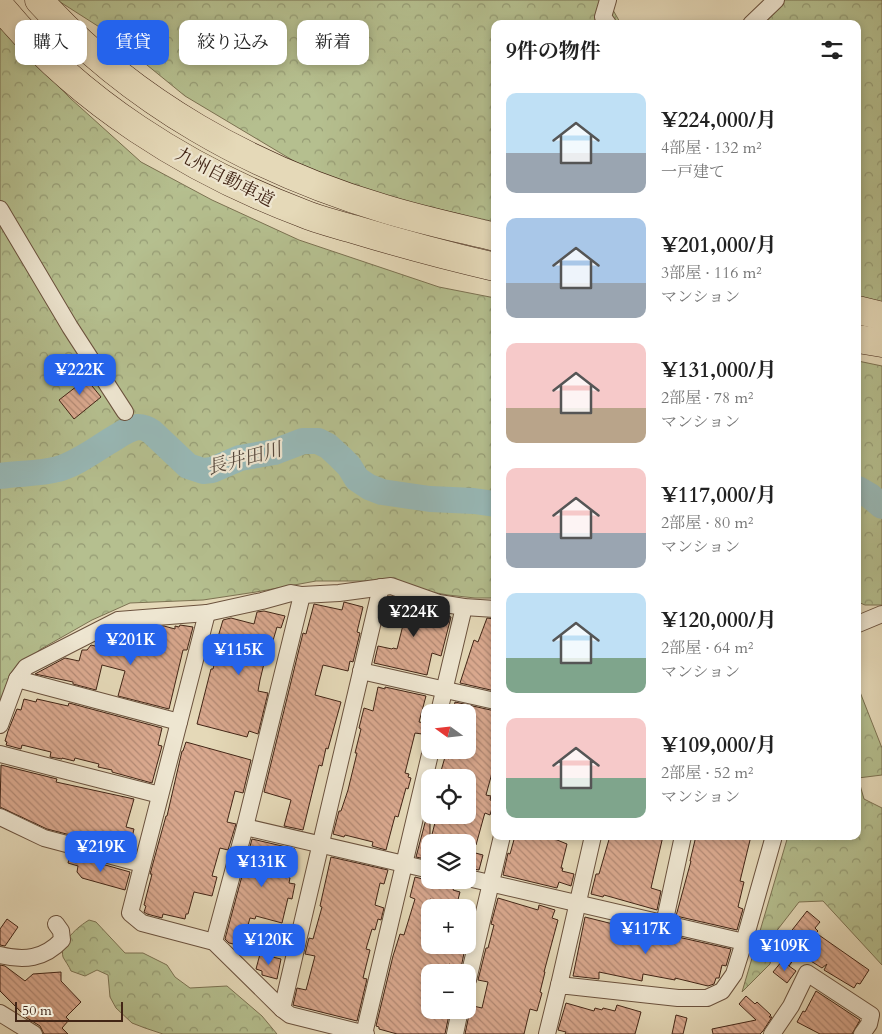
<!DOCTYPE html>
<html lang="ja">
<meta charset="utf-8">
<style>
:root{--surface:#fff;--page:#f2f2f2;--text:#222;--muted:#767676;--accent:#2563eb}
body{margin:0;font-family:Cardo,"Noto Serif JP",serif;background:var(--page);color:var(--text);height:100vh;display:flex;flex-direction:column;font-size:19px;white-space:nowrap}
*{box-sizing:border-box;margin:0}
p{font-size:16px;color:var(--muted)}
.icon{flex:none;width:28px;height:28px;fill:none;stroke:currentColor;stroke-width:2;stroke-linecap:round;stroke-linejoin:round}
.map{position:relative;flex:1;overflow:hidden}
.drawer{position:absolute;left:491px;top:20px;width:370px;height:820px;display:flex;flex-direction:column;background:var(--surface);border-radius:10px;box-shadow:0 2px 8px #0003}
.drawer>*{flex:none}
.top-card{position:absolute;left:15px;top:20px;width:401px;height:45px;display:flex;gap:10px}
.needle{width:32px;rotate:285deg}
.buttons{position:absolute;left:421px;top:704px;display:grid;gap:10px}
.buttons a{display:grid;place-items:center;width:55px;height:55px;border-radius:10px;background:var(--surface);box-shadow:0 2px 8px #0003;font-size:25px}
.scale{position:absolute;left:15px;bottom:12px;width:108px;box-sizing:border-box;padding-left:5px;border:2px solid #422516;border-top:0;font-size:14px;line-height:18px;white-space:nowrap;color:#422516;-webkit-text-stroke:4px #eee6d1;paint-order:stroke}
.price{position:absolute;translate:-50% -42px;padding:0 11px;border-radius:10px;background:var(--accent);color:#fff;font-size:16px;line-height:32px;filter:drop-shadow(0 1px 2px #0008)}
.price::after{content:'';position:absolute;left:50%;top:30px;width:15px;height:11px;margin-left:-8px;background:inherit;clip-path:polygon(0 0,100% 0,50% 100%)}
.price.current{background:#222;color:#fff}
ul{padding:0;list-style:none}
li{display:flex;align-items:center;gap:15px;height:125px;padding:0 15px}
li span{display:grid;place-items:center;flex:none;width:140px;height:100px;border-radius:10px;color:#555}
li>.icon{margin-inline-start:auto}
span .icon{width:60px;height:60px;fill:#fffc;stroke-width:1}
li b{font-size:21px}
h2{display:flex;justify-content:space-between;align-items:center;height:60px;padding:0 15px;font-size:21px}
.tag{padding:0 18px;border-radius:10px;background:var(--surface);box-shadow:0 2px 8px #0003;font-size:18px;line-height:45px}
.tag.current{background:var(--accent);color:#fff}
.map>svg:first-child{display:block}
</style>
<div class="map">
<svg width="882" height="1034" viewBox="0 0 882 1034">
<defs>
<pattern id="forest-crowns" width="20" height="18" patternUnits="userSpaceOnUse" patternTransform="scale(1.25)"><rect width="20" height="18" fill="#b5bf8f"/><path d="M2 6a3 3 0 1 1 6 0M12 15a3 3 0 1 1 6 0" fill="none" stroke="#959b74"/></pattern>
<pattern id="building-back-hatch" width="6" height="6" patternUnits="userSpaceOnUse" patternTransform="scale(1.25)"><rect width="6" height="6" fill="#daa98f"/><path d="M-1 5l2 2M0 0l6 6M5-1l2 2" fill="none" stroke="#b28974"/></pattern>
</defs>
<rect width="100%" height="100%" fill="#e5d9b8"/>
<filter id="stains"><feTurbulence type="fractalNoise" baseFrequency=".004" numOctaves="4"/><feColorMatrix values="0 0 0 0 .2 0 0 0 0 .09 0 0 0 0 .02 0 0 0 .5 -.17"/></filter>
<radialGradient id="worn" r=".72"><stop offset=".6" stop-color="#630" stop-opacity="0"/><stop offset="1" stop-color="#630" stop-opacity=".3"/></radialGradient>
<g fill="url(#forest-crowns)" stroke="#7c7252">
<path d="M57,0H614L613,10L621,24H495V222L334,185L185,96L104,30Z"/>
<path d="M780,0H882V304L858,298V24H756Z"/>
<path d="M0,25L70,98L141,162L212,200L299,240L439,287L495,298V598H475L448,595L368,581H316L256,592L203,600L130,603L92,620L41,649L15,669L0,706Z"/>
<path d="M858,361L882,366V605H865L858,602Z"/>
<path d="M858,687L882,748V775L858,778L864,799L882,808V965L823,901L799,902L775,933L770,964L742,992L788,836H858Z"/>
<path d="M89,920L96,922L125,953H143L167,965L175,977L190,988L227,986L262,1016L277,1034H163L145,1028L132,1023L116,1008L110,997L108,975L97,970L85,976L71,971C69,966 65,961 63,957C59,942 79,926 89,920Z"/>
</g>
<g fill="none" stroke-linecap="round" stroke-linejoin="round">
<g stroke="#98b9b7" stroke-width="26">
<path d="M0,476C19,473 39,474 58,469C78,463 96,449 113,439C121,434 129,428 138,427C144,427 148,429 152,432L188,466L203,471L212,470L240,458L274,452L303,441H318L328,446L340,457L349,466L357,479L369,487L382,492L430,499L474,501L495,504"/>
<path d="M858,489L870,496L882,506"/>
</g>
</g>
<g fill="url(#building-back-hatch)" stroke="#422516">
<path d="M79,370L101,397L74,419L59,400L77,386L70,377Z"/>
<path d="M388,599L411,604L423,608V609L451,617L441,656L432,653L427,675L374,663L378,646L392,649L393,648L397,649L404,621L385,616Z"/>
<path d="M344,602L363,607L357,632L360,633L353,662L350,661L348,671L323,665L315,695L341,702L328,749L326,748L322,766L319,765L303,830L284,826L291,800L264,792L303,633L306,634L314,604L342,610Z"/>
<path d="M264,611L285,616L281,628L277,627L272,644L269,643L260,680L258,691L268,693L258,734L249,731L247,737L197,724L211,669H213L221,638L218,637L223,620L231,618L254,624L257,612Z"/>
<path d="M487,618L495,619V691L460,683L474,640L478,642Z"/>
<path d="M180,625L193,627L187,650H183L169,709L118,696L125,671L102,665L96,690L73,684V682L35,674L65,658L79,661L82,650H87L91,645L107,649L110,636L127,639L125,647L149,653L155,627L164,626L175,629V626L179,627Z"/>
<path d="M378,687L385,689V687L426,696L419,722L425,723L422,734L415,733L405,773L409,774L408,777L411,778L408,789L406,788L398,817L395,816L386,850L372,846L373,842L345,835L344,837L333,834L339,811H341L348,790L357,753H355L361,729L359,728L364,708L373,711Z"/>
<path d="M24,699L36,702L37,699L68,706L69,703L162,728L158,745L162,746L152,783L112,772V770L98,767L99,764L75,758L74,761L62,758V759L50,757L51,752L22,745L21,749L6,745L7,742L5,741L8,731L17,709L21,710Z"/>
<path d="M455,702L495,711V762L486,795L491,796L490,800L494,801L490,815L485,813L484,816L476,845L443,836L441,842H430V860L416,857L426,819L430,820V842L437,815H455L465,818L466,815H468V809L475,782L472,781L473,778H439L445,757L449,759L452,750H468V712H453Z"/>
<path d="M186,742L251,760L243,793L235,791L227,822L236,824L228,850L220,848L212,876L217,877L212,896L194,892L188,914H186L185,919L163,914L162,918L147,914L144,912L146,906L144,905L152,874H150L166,816H167L182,751H183Z"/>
<path d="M1,765L57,779L56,782L134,799L126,827L134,829L130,846L126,844L125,849L47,829L0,807Z"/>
<path d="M515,836H547L567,844L561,868H563L562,871L574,874L571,886L559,882L557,888L503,875L508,853L510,854Z"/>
<path d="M610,836H663L651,888L661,891L657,910L604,895L603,897L591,894L596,874H599Z"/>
<path d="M696,836H751L740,881L744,882L738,907L743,909L737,930L676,916L691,861H690Z"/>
<path d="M252,839L295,849L288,877L290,878L289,883L295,884L292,899L288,898L282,923L256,916L255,919L250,918L242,946L229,943L225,939Z"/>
<path d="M468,851L483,855L479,870L468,868Z"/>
<path d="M70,855L130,872L125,890L82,878L77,872L78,866L68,863Z"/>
<path d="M331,857L388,870L384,884L380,883L375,905L384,908L381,920L378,919L375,930L372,929L366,949L370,950L363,978L367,979L357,1021L293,1005L297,988L306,990L315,956L305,954L309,938L313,939L322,907L320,906Z"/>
<path d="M415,877L454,887L453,890L460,892L456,907L430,899V933L427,945H457L465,948L461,968L449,964L446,972H430V1010H450L445,1034H397L379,1029V1027L376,1026L393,956L400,934L404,935L415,899L410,897Z"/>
<path d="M498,898L538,910L539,905L555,910L552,918L558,920L544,972H545L540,992L542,993L537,1011L530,1009L524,1034H465L470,1010H472L473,1006L482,1008L488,982L478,980L486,948H488L494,925L491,924Z"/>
<path d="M807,911L820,922L815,928L818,931L816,933L869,970L860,984L857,983L854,988L824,970L827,964L822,968L798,953L789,966L776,955L787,940L790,935L789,934Z"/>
<path d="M585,917L625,927V925L731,949L726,966L722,965L719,978H716L714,984L708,986L675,978V980L643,974L642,981L599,972V979L573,976Z"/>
<path d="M7,919L18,927L5,946L0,945V929Z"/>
<path d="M260,954L281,959L277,979L262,975V971L256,969Z"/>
<path d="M782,961L796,971L787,983L773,972Z"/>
<path d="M0,965L5,966L25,981L33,974L61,972V981L81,1002L66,1017L69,1020L62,1028L68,1034H44L40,1026L27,1018L0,991Z"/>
<path d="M816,991L860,1020L852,1034H820L797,1022L803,1011L805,1012Z"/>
<path d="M746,996L755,1004L757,1002L771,1015L769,1017H772L763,1031L760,1034H713L712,1029L756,1020L739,1004Z"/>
<path d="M566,1003L594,1011L595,1008L602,1010L603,1008L615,1011L617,1005L641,1012L635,1034H565L566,1032L558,1030Z"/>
<path d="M676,1015L687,1018L683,1034H672Z"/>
</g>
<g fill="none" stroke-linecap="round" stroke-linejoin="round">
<defs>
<g id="street">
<path d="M608,24L603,17L608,0"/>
<path d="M751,24L776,0"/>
<path d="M0,209L70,327L125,412"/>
<path d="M207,613L130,913L142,923L214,942L282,1009L290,1015L366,1034"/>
<path d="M858,624L882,614"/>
<path d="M361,671L495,701"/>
<path d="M17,679L179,722"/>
<path d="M439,712L464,607"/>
<path d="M0,725L17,679L26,667L118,620L207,613L262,601L291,593L302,595L339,593L391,586L439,603L464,607L495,609"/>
<path d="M0,754L160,795"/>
<path d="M0,817L44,838L142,864"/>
<path d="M245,827L430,870"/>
<path d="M468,878L744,942"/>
<path d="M664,924L683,836"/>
<path d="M214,942L245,827L302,595"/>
<path d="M0,955C24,961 44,959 62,940L61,931L56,924"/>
<path d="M468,980L502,836"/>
<path d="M559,985L593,836"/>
<path d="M282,1009L381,587"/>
<path d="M0,1013L34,1034"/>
<path d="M364,1034L431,750"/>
<path d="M455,1034L460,1010"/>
<path d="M547,1034L559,985L678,998H707L722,991L734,974L744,942L774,836"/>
<path d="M772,1034L791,1006L807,973L871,1015L869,1024L862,1034"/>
</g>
<g id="highway">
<path d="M39,0C131,102 254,170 385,209C421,220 458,228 495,237"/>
<path d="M0,6C78,101 188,170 302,213C318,220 336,224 353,229C399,243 447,256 495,267"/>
<path d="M858,310L882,316"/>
<path d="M858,339L882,343"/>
</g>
</defs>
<use href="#street" stroke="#6b523e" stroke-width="18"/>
<use href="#highway" stroke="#422516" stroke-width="29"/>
<use href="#street" stroke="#eee6d1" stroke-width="16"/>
<use href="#highway" stroke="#e5d9b8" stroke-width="28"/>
</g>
<g text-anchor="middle" stroke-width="4.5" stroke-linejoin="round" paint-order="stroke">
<g font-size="18" fill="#422516" stroke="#eee6d1">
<text transform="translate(225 177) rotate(27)" y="6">九州自動車道</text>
</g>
<g font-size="19" font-style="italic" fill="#584a3e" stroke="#eee6d1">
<text transform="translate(244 458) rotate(-15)" y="7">長井田川</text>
</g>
</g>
<rect width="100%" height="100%" filter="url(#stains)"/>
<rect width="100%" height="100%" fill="url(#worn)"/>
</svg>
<div class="buttons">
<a><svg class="needle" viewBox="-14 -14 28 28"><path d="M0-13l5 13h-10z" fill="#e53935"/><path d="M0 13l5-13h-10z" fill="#767676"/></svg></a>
<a><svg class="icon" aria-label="locate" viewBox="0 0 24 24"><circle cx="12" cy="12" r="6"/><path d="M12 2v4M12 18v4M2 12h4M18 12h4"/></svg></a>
<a><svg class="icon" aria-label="layers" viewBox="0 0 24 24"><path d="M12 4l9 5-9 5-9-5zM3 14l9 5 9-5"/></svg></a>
<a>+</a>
<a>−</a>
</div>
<div class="scale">50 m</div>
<b class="price" style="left:80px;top:396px">¥222K</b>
<b class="price current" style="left:414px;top:638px">¥224K</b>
<b class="price" style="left:131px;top:666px">¥201K</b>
<b class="price" style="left:239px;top:676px">¥115K</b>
<b class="price" style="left:101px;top:873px">¥219K</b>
<b class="price" style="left:262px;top:888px">¥131K</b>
<b class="price" style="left:646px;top:955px">¥117K</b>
<b class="price" style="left:269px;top:966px">¥120K</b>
<b class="price" style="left:785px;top:972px">¥109K</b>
<div class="top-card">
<a class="tag">購入</a>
<a class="tag current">賃貸</a>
<a class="tag">絞り込み</a>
<a class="tag">新着</a>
</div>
<section class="drawer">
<h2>9件の物件<svg class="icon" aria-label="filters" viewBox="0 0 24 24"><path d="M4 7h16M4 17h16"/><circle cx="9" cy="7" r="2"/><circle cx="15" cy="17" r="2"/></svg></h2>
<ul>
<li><span style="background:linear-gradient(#bfe0f5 60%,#9aa5b1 0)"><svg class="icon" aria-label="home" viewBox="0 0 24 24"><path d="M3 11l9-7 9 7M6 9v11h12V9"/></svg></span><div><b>¥224,000/月</b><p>4部屋 · 132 m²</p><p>一戸建て</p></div></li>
<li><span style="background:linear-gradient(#a9c7e8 65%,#9aa5b1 0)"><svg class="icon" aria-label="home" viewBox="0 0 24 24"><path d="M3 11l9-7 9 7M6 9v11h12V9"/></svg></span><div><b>¥201,000/月</b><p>3部屋 · 116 m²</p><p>マンション</p></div></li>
<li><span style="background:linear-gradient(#f6c9c9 65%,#b9a48a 0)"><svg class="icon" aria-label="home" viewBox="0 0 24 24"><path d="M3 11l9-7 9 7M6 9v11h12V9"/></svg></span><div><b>¥131,000/月</b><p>2部屋 · 78 m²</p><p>マンション</p></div></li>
<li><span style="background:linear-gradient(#f6c9c9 65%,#9aa5b1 0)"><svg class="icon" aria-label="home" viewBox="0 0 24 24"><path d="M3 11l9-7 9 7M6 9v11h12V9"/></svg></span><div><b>¥117,000/月</b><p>2部屋 · 80 m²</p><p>マンション</p></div></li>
<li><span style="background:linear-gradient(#bfe0f5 65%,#7fa58c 0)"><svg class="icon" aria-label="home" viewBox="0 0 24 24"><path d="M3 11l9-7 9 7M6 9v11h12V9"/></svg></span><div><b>¥120,000/月</b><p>2部屋 · 64 m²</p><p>マンション</p></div></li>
<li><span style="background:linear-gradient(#f6c9c9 60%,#7fa58c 0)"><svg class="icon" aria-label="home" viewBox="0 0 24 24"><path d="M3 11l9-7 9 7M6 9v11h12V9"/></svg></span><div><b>¥109,000/月</b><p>2部屋 · 52 m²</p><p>マンション</p></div></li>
</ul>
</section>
</div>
